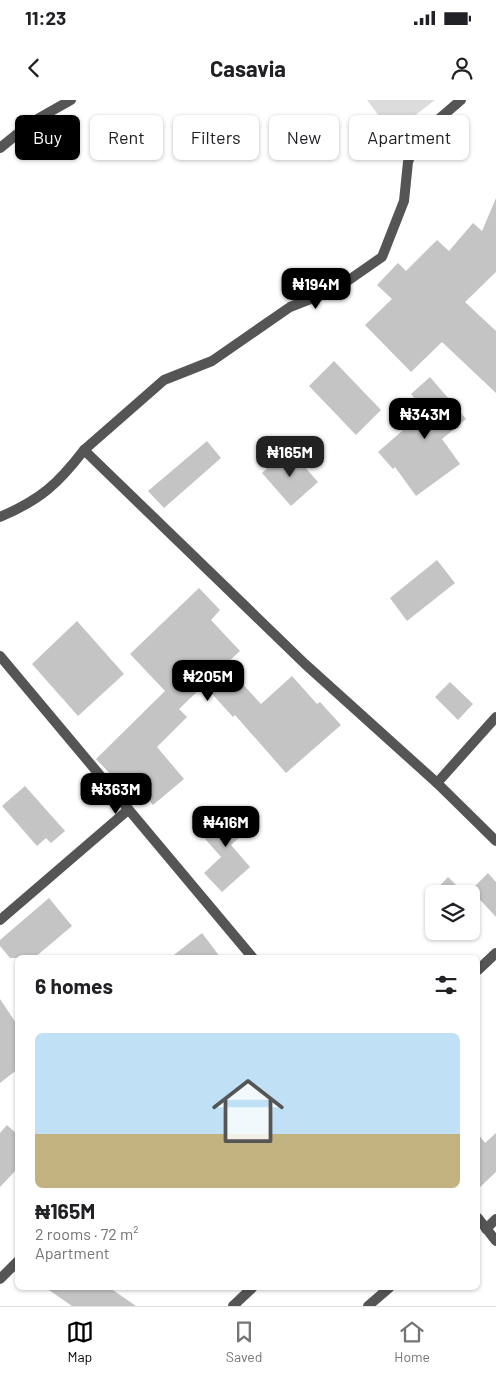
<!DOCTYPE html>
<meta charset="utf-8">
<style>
:root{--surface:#fff;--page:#f6f6f6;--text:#202124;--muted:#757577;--line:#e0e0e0;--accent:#000}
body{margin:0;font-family:Barlow,sans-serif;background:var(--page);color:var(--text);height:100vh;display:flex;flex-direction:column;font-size:19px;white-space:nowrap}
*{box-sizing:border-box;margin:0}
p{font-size:16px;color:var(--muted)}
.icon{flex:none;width:28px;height:28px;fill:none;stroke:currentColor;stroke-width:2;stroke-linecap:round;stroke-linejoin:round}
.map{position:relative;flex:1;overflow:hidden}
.sheet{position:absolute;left:15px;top:855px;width:465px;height:335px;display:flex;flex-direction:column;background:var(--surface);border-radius:8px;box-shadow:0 1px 4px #0004}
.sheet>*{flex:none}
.hud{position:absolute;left:15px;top:15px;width:466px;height:45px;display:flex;gap:10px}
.tools{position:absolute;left:425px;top:785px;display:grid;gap:10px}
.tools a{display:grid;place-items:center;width:55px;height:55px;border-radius:8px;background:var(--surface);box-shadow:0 1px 4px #0004;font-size:25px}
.price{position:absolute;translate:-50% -42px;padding:0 11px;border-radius:10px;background:var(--accent);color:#fff;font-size:16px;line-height:32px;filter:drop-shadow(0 1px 2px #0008)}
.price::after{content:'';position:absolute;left:50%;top:30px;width:15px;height:11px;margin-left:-8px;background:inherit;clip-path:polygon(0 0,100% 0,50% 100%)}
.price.on{background:#222;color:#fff}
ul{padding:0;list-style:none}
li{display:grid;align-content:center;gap:10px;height:265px;padding:0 20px}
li+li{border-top:1px solid var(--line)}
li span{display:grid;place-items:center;height:155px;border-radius:8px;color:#555}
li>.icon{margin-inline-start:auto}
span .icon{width:90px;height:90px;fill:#fffc;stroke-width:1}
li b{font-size:21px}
h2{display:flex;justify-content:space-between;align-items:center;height:60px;padding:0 20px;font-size:21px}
.pill{padding:0 18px;border-radius:8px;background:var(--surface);box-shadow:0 1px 4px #0004;font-size:18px;line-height:45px}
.pill.on{background:var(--accent);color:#fff}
.status{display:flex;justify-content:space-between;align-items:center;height:35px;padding:0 25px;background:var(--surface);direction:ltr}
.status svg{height:14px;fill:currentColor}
header{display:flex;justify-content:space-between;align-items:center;height:65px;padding:0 20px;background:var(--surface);font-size:22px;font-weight:700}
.menu{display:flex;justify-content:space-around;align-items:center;height:70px;border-top:1px solid var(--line);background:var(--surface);font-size:14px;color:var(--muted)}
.menu a{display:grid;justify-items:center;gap:2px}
.menu .on{color:var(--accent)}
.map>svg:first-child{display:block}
</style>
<div class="status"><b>11:23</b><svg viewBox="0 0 49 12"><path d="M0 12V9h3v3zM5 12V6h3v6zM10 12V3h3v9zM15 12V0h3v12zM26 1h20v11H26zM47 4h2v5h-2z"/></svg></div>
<header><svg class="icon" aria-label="back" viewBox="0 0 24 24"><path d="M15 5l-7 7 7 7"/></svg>Casavia<svg class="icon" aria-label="person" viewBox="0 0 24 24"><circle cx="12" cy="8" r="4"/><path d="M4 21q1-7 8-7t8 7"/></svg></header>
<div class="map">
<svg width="496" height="1206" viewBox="0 0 496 1206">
<rect width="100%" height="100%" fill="#fff"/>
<path fill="#dcdcdc" d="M367,0H435L392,33Z"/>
<g fill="#c4c4c4">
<path d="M496,98V172L465,202L496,231V293L442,242L411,272L365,225L392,199L377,185L398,163L406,171L437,140L449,151L473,123L482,131Z"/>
<path d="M334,261L381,310L356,335L309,286Z"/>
<path d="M430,277L466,319L442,339L460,364L416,396L395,367L393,369L378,352L425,311L411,294Z"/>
<path d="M207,341L221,358L164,408L148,391Z"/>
<path d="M289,349L318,382L291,406L262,373Z"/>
<path d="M437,460L455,483L407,521L390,498Z"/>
<path d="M199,488L220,510L211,520L240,551L225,565L261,604L292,576L317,604L320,602L341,625L286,673L235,615L233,617L204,585L179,609L187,617L157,647L184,679L153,705L128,675L119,683L96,659L165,591L130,554Z"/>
<path d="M77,521L124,574L78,616L32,564Z"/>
<path d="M450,582L473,604L458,620L435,597Z"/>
<path d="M25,686L65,731L51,743L46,738L37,746L2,706Z"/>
<path d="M231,706L250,728L231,745L250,767L222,792L204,773L221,757L200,733Z"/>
<path d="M488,773L496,782V817L471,790Z"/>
<path d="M448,777L465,794H432Z"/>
<path d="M49,798L72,826L34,858H10L0,846V840Z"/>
<path d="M202,833L221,858H170Z"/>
<path d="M0,899L18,926V969L0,983Z"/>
<path d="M7,1025L18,1035V1068L0,1087V1033Z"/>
<path d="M496,1033V1072L478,1089V1034L485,1043Z"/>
<path d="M46,1188H110L136,1206H72Z"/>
</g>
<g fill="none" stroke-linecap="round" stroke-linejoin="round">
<g stroke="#555" stroke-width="10">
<path d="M0,48L32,22L71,0"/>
<path d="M84,350L164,280L212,261L290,207L336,189L382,157L404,101L408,62L418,37L461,0"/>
<path d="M0,417C40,400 58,384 84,350L305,564L437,683L496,741"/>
<path d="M0,556L253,858"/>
<path d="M437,683L496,617"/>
<path d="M0,820L128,710"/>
<path d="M478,870L496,853"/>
<path d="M478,1118L496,1141"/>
<path d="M486,1129L496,1119"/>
<path d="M0,1179L18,1161"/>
<path d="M233,1206L252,1188"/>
<path d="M368,1206L389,1188"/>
</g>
</g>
</svg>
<div class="tools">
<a><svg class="icon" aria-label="layers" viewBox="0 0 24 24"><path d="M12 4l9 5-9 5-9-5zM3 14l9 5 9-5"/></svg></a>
</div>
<b class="price" style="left:316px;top:210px">₦194M</b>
<b class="price" style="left:425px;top:340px">₦343M</b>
<b class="price on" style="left:290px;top:378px">₦165M</b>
<b class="price" style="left:208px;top:602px">₦205M</b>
<b class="price" style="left:116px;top:715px">₦363M</b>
<b class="price" style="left:226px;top:748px">₦416M</b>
<div class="hud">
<a class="pill on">Buy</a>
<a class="pill">Rent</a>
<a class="pill">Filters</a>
<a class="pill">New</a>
<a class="pill">Apartment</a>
</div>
<section class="sheet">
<h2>6 homes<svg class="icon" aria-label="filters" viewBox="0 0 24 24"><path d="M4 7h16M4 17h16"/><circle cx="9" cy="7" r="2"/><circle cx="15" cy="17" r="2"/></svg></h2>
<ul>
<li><span style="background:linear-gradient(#bfe0f5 65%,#c2b280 0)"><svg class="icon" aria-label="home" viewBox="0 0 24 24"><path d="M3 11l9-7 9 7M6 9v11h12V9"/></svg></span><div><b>₦165M</b><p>2 rooms · 72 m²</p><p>Apartment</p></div></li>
</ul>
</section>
</div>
<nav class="menu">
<a class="on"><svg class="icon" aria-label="map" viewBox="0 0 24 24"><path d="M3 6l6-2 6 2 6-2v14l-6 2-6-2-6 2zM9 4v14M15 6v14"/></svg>Map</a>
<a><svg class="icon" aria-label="saved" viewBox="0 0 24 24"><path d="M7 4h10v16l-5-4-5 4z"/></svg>Saved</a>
<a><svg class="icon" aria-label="home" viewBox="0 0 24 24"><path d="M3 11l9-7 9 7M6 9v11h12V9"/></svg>Home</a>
</nav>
